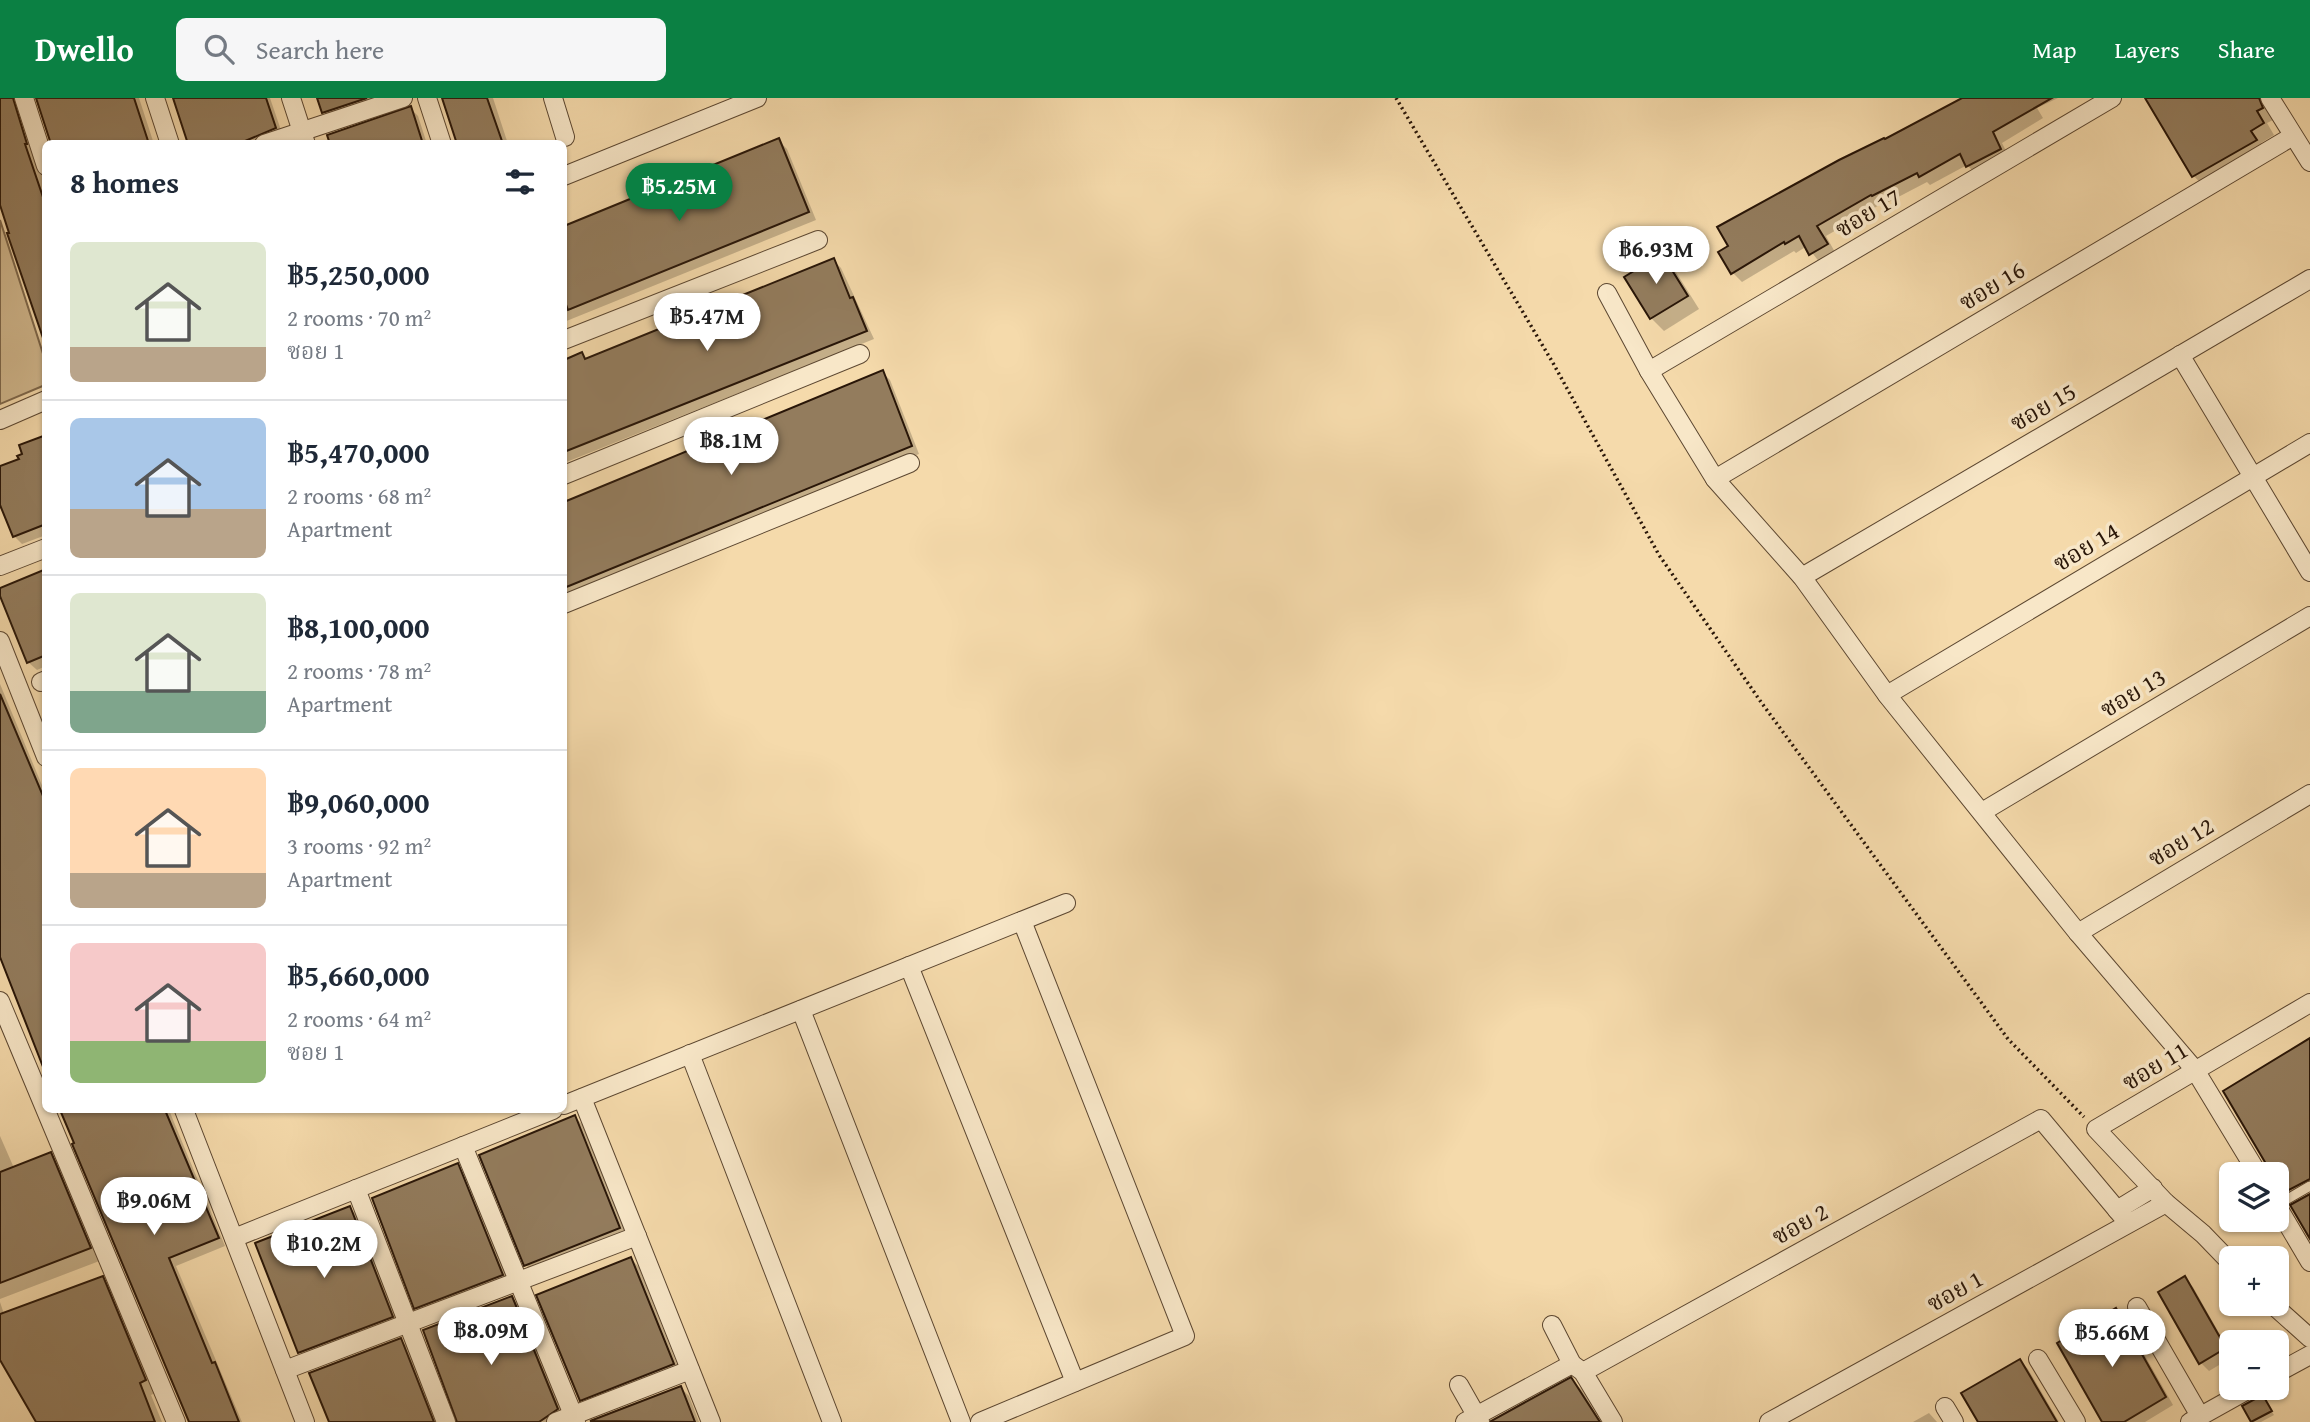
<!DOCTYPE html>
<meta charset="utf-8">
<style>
:root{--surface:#fff;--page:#f6f6f7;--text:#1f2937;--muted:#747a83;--line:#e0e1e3;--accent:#0b8043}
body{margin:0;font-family:"Gentium Book Plus","Noto Serif Thai",serif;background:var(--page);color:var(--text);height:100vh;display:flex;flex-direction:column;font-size:26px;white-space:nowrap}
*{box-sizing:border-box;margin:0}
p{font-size:23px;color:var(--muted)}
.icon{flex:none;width:38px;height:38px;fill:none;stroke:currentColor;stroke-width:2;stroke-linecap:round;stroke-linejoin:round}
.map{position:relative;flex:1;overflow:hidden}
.sheet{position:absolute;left:42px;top:42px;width:525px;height:973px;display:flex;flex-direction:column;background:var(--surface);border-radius:10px;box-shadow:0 2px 5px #0004}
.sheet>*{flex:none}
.fabs{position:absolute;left:2219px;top:1064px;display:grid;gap:14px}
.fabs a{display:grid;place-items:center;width:70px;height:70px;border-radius:10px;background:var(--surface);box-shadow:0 2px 5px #0004;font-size:35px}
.price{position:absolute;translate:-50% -60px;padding:0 16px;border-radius:24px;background:#fff;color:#222;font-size:23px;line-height:46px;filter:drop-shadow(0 2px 4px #0008)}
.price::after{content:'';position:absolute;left:50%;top:42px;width:21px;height:16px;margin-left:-10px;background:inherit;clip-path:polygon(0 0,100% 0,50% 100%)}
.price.active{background:var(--accent);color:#fff}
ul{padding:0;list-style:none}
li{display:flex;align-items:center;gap:21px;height:175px;padding:0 28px}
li+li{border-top:2px solid var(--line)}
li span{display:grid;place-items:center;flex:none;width:196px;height:140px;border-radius:10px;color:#555}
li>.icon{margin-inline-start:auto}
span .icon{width:84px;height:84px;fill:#fffc;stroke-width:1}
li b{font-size:30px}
h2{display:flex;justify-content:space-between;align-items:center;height:84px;padding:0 28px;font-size:30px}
header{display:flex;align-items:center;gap:42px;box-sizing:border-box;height:98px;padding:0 35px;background:var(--accent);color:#fff}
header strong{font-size:33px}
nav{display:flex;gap:38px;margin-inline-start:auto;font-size:24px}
.search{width:490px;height:63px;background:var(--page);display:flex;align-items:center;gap:18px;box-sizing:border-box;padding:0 24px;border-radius:10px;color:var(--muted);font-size:26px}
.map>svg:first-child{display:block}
</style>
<header>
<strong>Dwello</strong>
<div class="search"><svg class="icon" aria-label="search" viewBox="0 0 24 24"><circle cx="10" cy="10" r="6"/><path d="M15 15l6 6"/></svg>Search here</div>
<nav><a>Map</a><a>Layers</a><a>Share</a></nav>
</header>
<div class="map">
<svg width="2310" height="1324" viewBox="0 0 2310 1324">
<rect width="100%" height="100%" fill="#f5daab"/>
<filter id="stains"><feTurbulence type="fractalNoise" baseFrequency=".00286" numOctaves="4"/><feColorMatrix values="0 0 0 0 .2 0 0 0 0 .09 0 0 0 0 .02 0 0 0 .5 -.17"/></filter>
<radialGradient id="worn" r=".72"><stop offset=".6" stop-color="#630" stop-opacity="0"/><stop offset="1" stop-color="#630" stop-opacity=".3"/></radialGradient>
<path fill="#d2b98f" stroke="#7e684c" stroke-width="2" d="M0,122L45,262V287L0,306Z"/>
<g fill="#0003">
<path d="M0,0H25L21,13L43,81H46V244L0,104Z"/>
<path d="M38,0H139L154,46H53Z"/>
<path d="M175,0H270L283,38L265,46H190Z"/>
<path d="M319,0H398L332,22L323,14Z"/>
<path d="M444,0H493L508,46H459Z"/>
<path d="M1966,0H2058L2037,10L2043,20L2002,45L2010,61L1977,77L1967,67L1930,87L1927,84L1883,107L1881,106L1826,138L1836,156L1820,165L1807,148L1796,155L1794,153L1742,184L1733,175L1884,42Z"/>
<path d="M2147,0H2265L2273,22L2267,25L2274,37L2261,45L2267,54L2205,90L2194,78Z"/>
<path d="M410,10L418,18L427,46H332Z"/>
<path d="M779,43L787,51L816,122L564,224V129Z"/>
<path d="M1662,158L1674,171L1699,211L1664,233L1651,220L1626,180Z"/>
<path d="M833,162L841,170L874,241L564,365V264L582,257L587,262Z"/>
<path d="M882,274L890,282L919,356L564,501V406Z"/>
<path d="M46,339V437L22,446L14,438L3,409L0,411V370L21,362Z"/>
<path d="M46,473V568L37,572L28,564L0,492Z"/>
<path d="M0,586L46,697V969L0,855Z"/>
<path d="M2310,943V1092L2293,1102L2285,1094L2277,1081V1076H2274L2225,993Z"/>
<path d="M63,1012H169L225,1148L176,1168L242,1324H191Z"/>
<path d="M575,1019L583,1027L627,1138L534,1175L526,1167Z"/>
<path d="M0,1038L14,1070L50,1056L63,1069L102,1162L0,1201Z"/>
<path d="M457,1067L465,1075L510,1185L424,1218L416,1210Z"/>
<path d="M350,1110L358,1118L400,1227L307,1262L299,1254Z"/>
<path d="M631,1161L639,1169L680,1274L589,1310L581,1302Z"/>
<path d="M102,1180L114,1192L157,1294L151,1297L162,1324H38L0,1258V1204L4,1216Z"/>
<path d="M2185,1181L2193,1189L2231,1256V1260L2209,1273L2201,1265Z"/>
<path d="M512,1200L520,1208L565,1319L556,1324H458Z"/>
<path d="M2116,1213L2124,1221L2173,1307L2145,1324H2104Z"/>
<path d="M401,1242L409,1250L438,1324H330Z"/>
<path d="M2020,1263L2028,1271L2059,1324H1980Z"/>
<path d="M2231,1273V1284L2227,1276Z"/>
<path d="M1573,1283L1582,1292L1601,1324H1493Z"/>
<path d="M681,1290L689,1298L699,1324H592Z"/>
<path d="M2261,1297L2274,1317L2261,1324H2254L2245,1309Z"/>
<path d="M1929,1315L1937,1324H1913Z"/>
</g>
<g fill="#937c5d" stroke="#291608" stroke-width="2">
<path d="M0,0H13L27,46H25L46,108V240H43L7,135H9L0,107Z"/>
<path d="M36,0H134L149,46H51Z"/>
<path d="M173,0H266L276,30L238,46H188Z"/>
<path d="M317,0H367L322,15Z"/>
<path d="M442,0H487L503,46H457Z"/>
<path d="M1962,0H2052L1993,34L2001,51L1966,69L1960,56L1919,79L1917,75L1872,98L1871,97L1817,128L1828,146L1809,157L1799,138L1785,146L1784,144L1731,176L1718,154L1728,148L1717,129L1839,62L1884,40L1885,41Z"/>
<path d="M2145,0H2259L2263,10L2257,13L2264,25L2251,33L2257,42L2192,79Z"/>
<path d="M411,8L423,46H330L327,37Z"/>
<path d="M779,40L809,114L568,212L564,201V128Z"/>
<path d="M1662,156L1688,198L1650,221L1624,179Z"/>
<path d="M834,160L850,200L853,199L867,233L564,354V262L582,254L585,261Z"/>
<path d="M883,272L912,348L564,490V404Z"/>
<path d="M46,337V426L13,439L0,407V368L19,361L17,358L22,356L19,347Z"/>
<path d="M46,471V557L27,565L0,498V490Z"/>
<path d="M0,596L46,705L45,974L0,859Z"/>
<path d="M2310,940V1081L2283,1095L2277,1084V1076H2272L2223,993Z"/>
<path d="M60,1012H165L219,1140L169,1160L212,1265L215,1264L239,1324H189L72,1046L74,1045Z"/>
<path d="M575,1017L620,1130L524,1168L479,1057Z"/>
<path d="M51,1054L91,1150L0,1185V1074Z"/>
<path d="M458,1065L503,1177L414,1211L372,1100Z"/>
<path d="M2310,1096V1141L2290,1107Z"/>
<path d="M350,1108L393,1219L298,1255L255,1145Z"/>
<path d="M631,1159L674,1266L580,1303L536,1197Z"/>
<path d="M103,1178L146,1282L140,1285L155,1324H36L0,1262V1216Z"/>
<path d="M2185,1178L2226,1250L2199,1266L2158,1194Z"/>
<path d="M512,1198L558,1311L539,1324H457L423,1232Z"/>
<path d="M2116,1210L2166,1299L2124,1324H2102L2057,1245Z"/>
<path d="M401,1240L434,1324H329L309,1275Z"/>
<path d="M2020,1261L2057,1324H1978L1961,1295Z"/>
<path d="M1571,1279L1600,1324H1491V1323Z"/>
<path d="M681,1288L695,1324L590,1323Z"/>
<path d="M2261,1294L2272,1313L2251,1324L2242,1308L2257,1300Z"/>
</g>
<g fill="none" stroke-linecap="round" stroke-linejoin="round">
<defs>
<path id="service" d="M2277,1107L2310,1088"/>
<g id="minor">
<path d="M24,0L46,68"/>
<path d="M155,0L170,46"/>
<path d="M291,0L306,46"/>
<path d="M427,0L442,46"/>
<path d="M553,0L565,39"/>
<path d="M2270,0L2310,64"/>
<path d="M264,46L403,0"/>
<path d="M564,78L757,0"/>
<path d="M1607,195L1649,273L1715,381L1802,479L1887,597L2078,835L2195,972L2258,1076"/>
<path d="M564,242L818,142"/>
<path d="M2180,257L2310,474"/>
<path d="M1649,273L2112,0"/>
<path d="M0,322L46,302"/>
<path d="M564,377L860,256"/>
<path d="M1715,381L2293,38"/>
<path d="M0,468L46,450"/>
<path d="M1802,479L2310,181"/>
<path d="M564,506L910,365"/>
<path d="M0,543L46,659"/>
<path d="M41,584L46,582"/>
<path d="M1887,597L2310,345"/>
<path d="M1982,714L2310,518"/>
<path d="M2078,835L2310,696"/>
<path d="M909,868L1075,1284"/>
<path d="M0,903L176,1324"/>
<path d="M801,912L961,1324"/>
<path d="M690,956L832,1324"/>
<path d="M582,1000L711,1324"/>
<path d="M564,1007L1066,805"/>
<path d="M184,1012L305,1324"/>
<path d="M463,1048L576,1324"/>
<path d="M356,1091L446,1324"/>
<path d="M2277,1108L2310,1164"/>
<path d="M2117,1112L2153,1090"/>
<path d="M234,1140L553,1012"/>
<path d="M2231,1165L2203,1136L2166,1105L2096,1031L2310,905"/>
<path d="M2272,1206L2310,1240"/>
<path d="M2137,1209L2200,1318"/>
<path d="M1552,1227L1572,1266L1583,1274L1613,1324"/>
<path d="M2038,1261L2076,1324"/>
<path d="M285,1272L637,1138"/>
<path d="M1583,1274L2041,1021L2128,1125"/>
<path d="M2277,1275L2310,1257"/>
<path d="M1459,1287L1480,1324"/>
<path d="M1945,1309L1954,1324"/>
<path d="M556,1324L690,1272"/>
<path d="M980,1324L1185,1238L1022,823"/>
<path d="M1465,1324L1572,1266"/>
<path d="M1769,1324L2166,1105"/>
<path d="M2190,1324L2251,1290"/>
</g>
</defs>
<use href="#service" stroke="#5c4731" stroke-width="11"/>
<use href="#minor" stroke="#5c4731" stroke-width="20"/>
<path stroke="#291608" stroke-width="3.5" stroke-dasharray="2 3.5" stroke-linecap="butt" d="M1396,0L1553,265L1659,457L1761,604L2008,941L2084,1019"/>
<use href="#service" stroke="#f8e7c8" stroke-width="9"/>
<use href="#minor" stroke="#f8e7c8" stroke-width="18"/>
</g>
<g text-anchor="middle" stroke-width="7" stroke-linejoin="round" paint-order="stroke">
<g font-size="24" fill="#291608" stroke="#f8e7c8">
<text transform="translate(1868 115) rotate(-31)" y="8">ซอย 17</text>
<text transform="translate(1992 188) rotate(-31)" y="8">ซอย 16</text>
<text transform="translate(2043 309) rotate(-30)" y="8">ซอย 15</text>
<text transform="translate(2086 449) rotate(-31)" y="8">ซอย 14</text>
<text transform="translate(2133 595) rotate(-31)" y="8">ซอย 13</text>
<text transform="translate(2181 744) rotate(-31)" y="8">ซอย 12</text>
<text transform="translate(2155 968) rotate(-31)" y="8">ซอย 11</text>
<text transform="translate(1800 1126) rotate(-29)" y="8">ซอย 2</text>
<text transform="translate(1955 1193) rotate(-29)" y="8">ซอย 1</text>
</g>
</g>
<rect width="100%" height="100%" filter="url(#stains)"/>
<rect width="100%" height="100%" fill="url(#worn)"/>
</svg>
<div class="fabs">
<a><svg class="icon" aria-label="layers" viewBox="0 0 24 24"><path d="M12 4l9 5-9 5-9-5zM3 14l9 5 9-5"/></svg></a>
<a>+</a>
<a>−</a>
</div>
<b class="price active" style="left:679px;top:125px">฿5.25M</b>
<b class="price" style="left:1656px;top:188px">฿6.93M</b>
<b class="price" style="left:707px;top:255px">฿5.47M</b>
<b class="price" style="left:731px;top:379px">฿8.1M</b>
<b class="price" style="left:154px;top:1139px">฿9.06M</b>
<b class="price" style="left:324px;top:1182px">฿10.2M</b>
<b class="price" style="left:491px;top:1269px">฿8.09M</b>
<b class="price" style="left:2112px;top:1271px">฿5.66M</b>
<section class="sheet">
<h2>8 homes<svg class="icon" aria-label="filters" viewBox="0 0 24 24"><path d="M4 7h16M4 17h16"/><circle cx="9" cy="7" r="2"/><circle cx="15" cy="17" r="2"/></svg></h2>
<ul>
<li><span style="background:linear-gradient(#dfe7d0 75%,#b9a48a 0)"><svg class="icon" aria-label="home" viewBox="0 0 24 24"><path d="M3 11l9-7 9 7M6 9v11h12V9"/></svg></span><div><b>฿5,250,000</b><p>2 rooms · 70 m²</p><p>ซอย 1</p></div></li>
<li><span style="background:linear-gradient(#a9c7e8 65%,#b9a48a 0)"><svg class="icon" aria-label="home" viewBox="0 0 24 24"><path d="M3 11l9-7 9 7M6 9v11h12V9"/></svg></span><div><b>฿5,470,000</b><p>2 rooms · 68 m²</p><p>Apartment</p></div></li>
<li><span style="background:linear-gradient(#dfe7d0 70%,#7fa58c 0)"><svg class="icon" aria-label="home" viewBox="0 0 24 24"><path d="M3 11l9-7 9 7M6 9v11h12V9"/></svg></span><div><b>฿8,100,000</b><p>2 rooms · 78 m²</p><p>Apartment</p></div></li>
<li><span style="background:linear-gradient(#ffd9b3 75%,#b9a48a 0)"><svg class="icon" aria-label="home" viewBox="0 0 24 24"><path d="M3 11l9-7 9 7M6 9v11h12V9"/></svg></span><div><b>฿9,060,000</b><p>3 rooms · 92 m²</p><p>Apartment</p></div></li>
<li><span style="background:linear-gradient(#f6c9c9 70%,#8fb573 0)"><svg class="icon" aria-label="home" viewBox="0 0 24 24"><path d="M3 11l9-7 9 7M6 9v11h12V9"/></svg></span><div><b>฿5,660,000</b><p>2 rooms · 64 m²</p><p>ซอย 1</p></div></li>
</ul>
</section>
</div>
